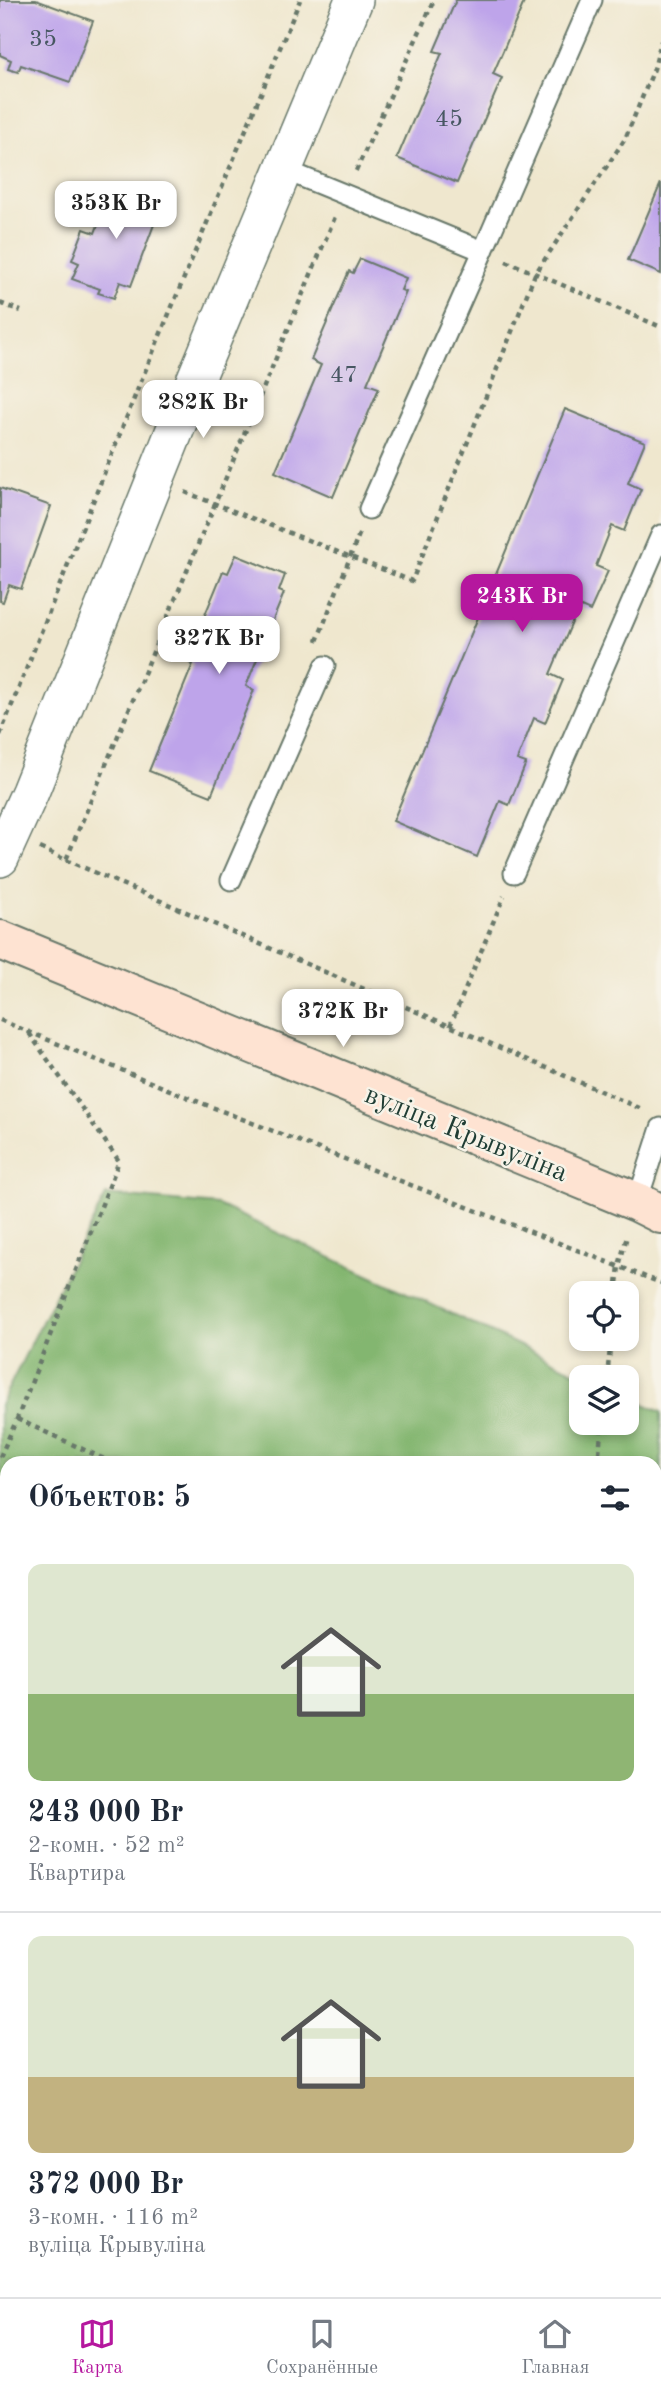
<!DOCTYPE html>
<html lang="ru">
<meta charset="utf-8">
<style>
:root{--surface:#fff;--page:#f2f2f3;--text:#1f2937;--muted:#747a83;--line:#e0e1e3;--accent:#b5179e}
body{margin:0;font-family:"Old Standard TT",serif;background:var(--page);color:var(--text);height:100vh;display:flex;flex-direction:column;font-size:26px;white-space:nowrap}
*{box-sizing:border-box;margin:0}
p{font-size:23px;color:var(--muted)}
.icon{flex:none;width:38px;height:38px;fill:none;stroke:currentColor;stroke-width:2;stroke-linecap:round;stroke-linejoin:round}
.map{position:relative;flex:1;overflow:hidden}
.details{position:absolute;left:0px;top:1456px;width:662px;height:842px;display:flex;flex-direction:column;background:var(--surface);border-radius:21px 21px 0 0;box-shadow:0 4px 10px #0003}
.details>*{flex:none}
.controls{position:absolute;left:569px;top:1281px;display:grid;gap:14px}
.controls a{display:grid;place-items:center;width:70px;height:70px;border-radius:14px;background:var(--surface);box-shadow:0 4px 10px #0003;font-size:35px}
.price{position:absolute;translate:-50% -60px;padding:0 16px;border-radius:14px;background:#fff;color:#222;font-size:23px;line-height:46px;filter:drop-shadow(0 2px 4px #0008)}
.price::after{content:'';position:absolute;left:50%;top:42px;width:21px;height:16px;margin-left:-10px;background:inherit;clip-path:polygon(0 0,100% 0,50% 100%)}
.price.current{background:var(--accent);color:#fff}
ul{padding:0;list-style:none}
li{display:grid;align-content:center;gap:14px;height:371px;padding:0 28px}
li+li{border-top:2px solid var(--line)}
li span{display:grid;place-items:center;height:217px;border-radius:14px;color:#555}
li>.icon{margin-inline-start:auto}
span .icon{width:126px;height:126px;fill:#fffc;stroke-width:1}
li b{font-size:30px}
h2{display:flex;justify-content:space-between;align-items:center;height:84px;padding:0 28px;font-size:30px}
.tabs{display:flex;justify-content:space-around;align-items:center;height:98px;border-top:2px solid var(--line);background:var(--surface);font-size:19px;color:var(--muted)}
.tabs a{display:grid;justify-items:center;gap:4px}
.tabs .current{color:var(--accent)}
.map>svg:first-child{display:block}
</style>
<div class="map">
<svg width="661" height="2297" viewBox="0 0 661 2297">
<rect width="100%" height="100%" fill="#f7f3e8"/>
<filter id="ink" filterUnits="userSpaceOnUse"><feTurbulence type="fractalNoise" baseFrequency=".0143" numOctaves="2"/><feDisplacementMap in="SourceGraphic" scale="14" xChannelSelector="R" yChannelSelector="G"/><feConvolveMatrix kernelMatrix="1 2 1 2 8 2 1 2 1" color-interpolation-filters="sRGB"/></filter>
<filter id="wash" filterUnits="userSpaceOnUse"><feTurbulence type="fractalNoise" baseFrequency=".00686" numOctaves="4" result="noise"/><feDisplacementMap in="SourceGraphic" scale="28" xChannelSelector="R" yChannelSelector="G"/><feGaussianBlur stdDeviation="1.57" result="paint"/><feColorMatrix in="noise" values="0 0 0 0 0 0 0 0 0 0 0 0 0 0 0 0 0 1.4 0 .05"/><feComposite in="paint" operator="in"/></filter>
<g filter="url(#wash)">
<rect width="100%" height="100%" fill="#efe7ce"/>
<path fill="#83b670" stroke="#517a52" stroke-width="2" fill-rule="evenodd" d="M106,1195L218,1205L587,1377H581V1423H626L627,1396L661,1412V2297H0V1405ZM7,1463H654V2291H7Z"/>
<g id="blocks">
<g fill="#bea4ea">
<path d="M0,0H36L93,21L70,82L21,65L18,72L8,69L11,60L0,55Z"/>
<path d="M456,0H525L493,74L502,78L457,183L397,158L442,53L434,51Z"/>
<path d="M661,183V274L628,260Z"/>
<path d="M105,188L120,194L122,188L162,203L131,286L120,282L114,298L98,293L100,289L72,279L79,263L72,260L84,229L95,233L100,220L94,218Z"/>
<path d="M360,259L406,278L401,290L406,292L367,384L379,388L333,497L275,472L321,365L311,360L349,271L353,273Z"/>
<path d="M565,409L645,442L628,483L641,489L624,531L612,526L596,566L608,571L590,611L579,606L550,674L563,680L545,723L534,718L517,760L526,763L509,805L500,801L477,857L393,821Z"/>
<path d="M0,488L51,506L21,589L9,585L3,602L0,601Z"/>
<path d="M236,555L285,575L279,591L284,593L246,686L254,690L211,796L149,771L193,664L186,661L223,571L228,573Z"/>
</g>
</g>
</g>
<g filter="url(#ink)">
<use href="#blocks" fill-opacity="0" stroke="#68786a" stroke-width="2"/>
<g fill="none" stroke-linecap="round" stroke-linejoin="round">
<defs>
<g id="lane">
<path d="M285,170L483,251L592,0"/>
<path d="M369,509L483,251"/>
<path d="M514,873L661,535"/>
<path d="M231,880L325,666"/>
<path d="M637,1202L661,1128"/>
</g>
<path id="street" d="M0,858L30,792L187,400L354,0"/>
<path id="secondary" d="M0,940L637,1202L661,1214"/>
</defs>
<use href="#lane" stroke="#68786a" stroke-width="23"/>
<use href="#street" stroke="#68786a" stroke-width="40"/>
<use href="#secondary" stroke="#68786a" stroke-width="42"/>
<g stroke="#68786a" stroke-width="4.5" stroke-dasharray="5 5" stroke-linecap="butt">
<path d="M356,171L434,0"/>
<path d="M506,261L661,327"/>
<path d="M0,303L21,311"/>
<path d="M185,492L412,581L535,274L625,139L654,69L661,41"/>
<path d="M317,641L360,532"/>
<path d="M0,735L141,381L300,0"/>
<path d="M40,848L66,860L335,217"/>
<path d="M66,860L644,1110"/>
<path d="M0,1020L199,1102L661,1283"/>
<path d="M450,1026L504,896"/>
<path d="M616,1293L619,1266L627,1236"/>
<path d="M607,1377L611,1339"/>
<path d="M17,1419L113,1463"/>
<path d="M0,1457L17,1419L119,1161L29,1033"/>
<path d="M598,1463L602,1423"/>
<path d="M654,1797L661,1821"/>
<path d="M0,2095L7,2098"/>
<path d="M368,2291L370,2297"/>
<path d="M416,2291L431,2297"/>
<path d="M660,2297L661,2296"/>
</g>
<use href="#lane" stroke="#fff" stroke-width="19"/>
<use href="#street" stroke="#fff" stroke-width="37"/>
<use href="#secondary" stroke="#fee3d2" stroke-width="38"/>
</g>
</g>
<g text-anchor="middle" stroke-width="5" stroke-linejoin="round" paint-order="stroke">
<g font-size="24" fill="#475762">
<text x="43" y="46">35</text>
<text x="449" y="126">45</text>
<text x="344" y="382">47</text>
</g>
<g font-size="28" fill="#1f3d34" stroke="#f7f3e8">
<text transform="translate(467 1132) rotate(22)" y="10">вуліца Крывуліна</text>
</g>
</g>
</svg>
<div class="controls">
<a><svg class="icon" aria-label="locate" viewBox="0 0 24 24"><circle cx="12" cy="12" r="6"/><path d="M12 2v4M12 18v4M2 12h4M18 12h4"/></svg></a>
<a><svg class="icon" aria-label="layers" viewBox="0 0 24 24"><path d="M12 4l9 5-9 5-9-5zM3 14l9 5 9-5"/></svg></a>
</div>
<b class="price" style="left:116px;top:241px">353K Br</b>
<b class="price" style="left:203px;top:440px">282K Br</b>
<b class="price current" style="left:522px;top:634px">243K Br</b>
<b class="price" style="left:219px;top:676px">327K Br</b>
<b class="price" style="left:343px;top:1049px">372K Br</b>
<section class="details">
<h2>Объектов: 5<svg class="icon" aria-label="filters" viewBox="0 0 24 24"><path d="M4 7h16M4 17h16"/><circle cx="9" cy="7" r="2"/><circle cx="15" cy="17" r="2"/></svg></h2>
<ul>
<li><span style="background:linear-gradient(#dfe7d0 60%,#8fb573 0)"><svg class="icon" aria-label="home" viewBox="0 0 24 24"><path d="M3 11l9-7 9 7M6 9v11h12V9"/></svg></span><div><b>243 000 Br</b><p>2-комн. · 52 m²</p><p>Квартира</p></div></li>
<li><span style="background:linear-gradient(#dfe7d0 65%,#c2b280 0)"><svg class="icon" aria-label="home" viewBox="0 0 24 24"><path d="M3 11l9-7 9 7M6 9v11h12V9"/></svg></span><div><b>372 000 Br</b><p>3-комн. · 116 m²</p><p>вуліца Крывуліна</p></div></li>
</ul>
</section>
</div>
<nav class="tabs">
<a class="current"><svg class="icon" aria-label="map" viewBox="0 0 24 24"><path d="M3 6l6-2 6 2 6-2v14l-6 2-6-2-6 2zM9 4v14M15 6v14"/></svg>Карта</a>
<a><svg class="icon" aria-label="saved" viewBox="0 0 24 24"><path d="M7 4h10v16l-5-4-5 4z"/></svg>Сохранённые</a>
<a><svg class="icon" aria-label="home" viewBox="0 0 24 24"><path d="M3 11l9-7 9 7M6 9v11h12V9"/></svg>Главная</a>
</nav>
